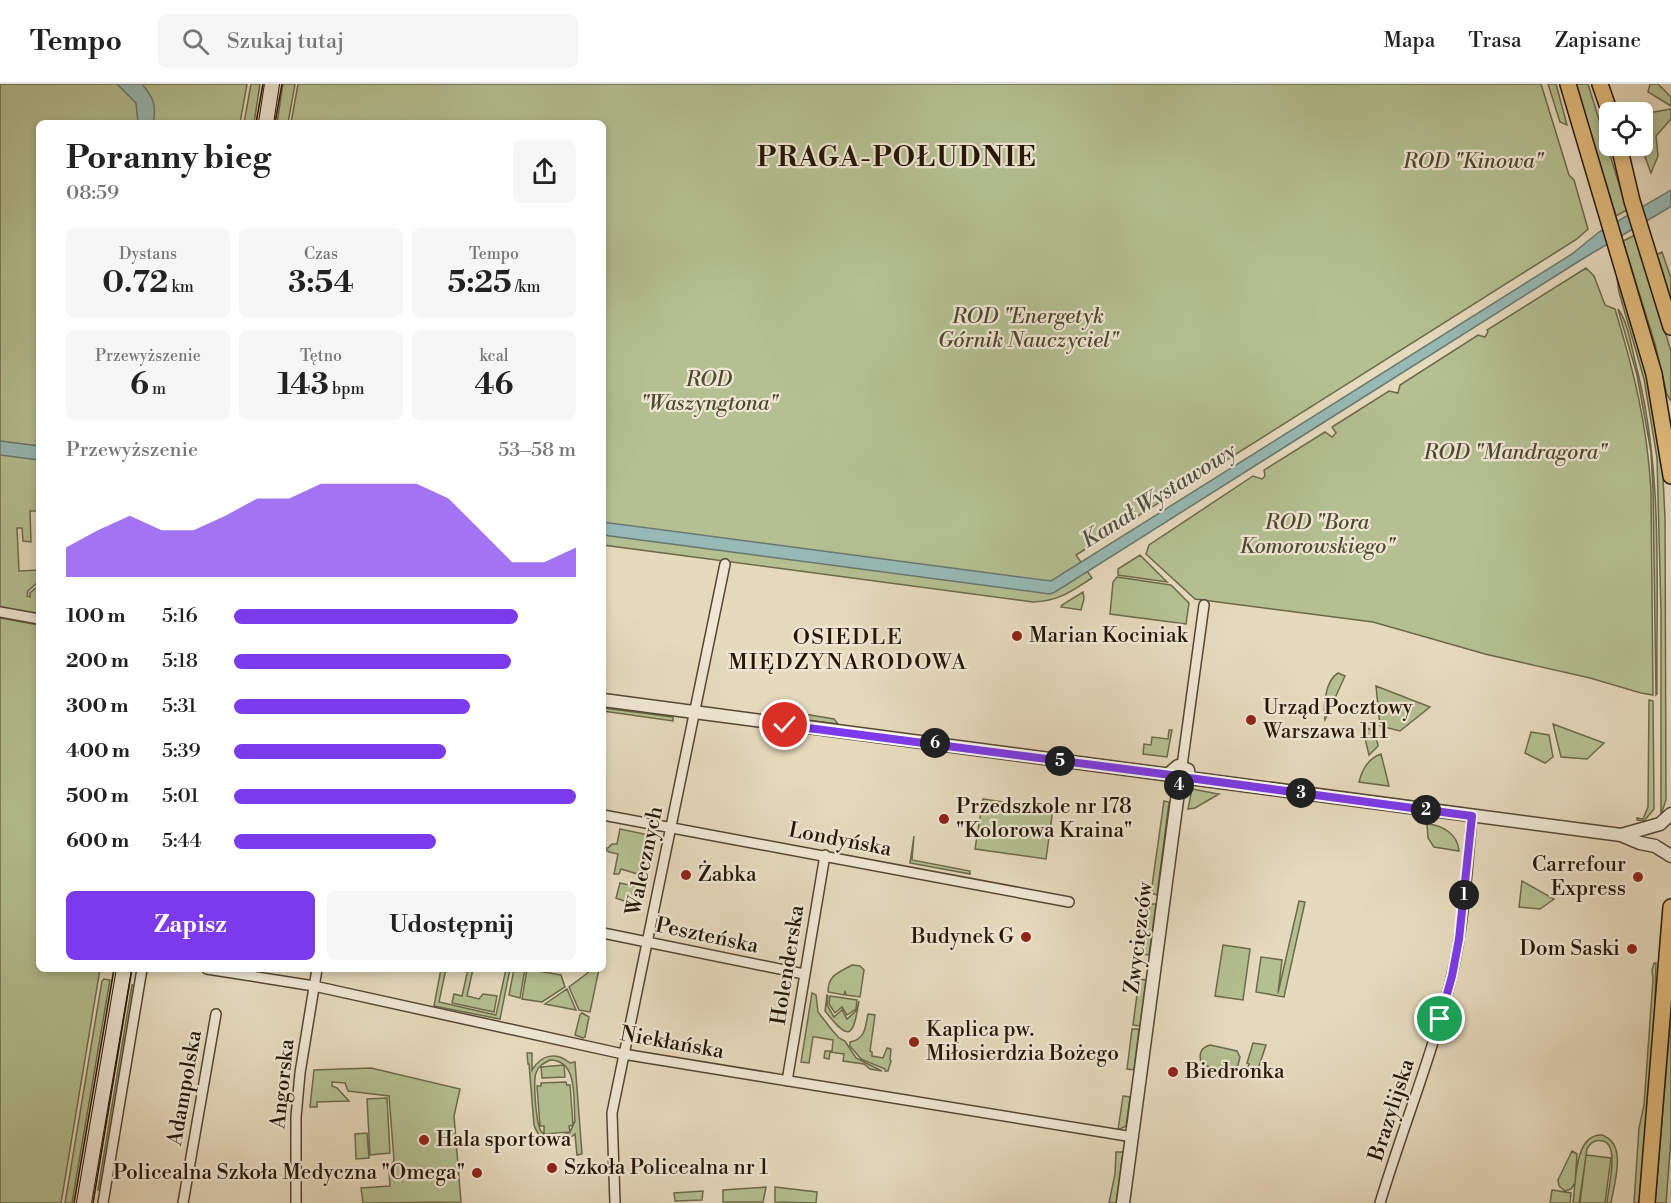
<!DOCTYPE html>
<html lang="pl">
<head>
<meta charset="utf-8">
<style>
  :root { --surface:#fff; --page:#f6f6f6; --text:#222; --muted:#767676; --line:#e0e0e0; --accent:#7c3aed }
  body { margin:0; font-family:"Libre Bodoni",serif; background:var(--page); color:var(--text); height:100vh; display:flex; flex-direction:column; font-size:22px; white-space:nowrap }
  * { box-sizing:border-box; margin:0 }
  p { font-size:20px; color:var(--muted) }
  .icon { flex:none; width:33px; height:33px; fill:none; stroke:currentColor; stroke-width:2; stroke-linecap:round; stroke-linejoin:round }
  .map { position:relative; flex:1; overflow:hidden }
  .panel { position:absolute; left:36px; top:36px; width:570px; height:852px; display:flex; flex-direction:column; background:var(--surface); border-radius:9px; box-shadow:0 3px 9px #0003 }
  .panel>* { flex:none }
  .controls { position:absolute; left:1599px; top:18px; display:grid; gap:12px }
  .controls a { display:grid; place-items:center; width:54px; height:54px; border-radius:9px; background:var(--surface); box-shadow:0 3px 9px #0003; font-size:30px }
  .pin { position:absolute; display:grid; place-items:center; width:51px; height:51px; color:#fff; margin:-26px; border:3px solid #fff; border-radius:50%; box-shadow:0 2px 6px #0007 }
  .km { position:absolute; width:30px; height:30px; margin:-15px; border-radius:50%; background:#222; color:#fff; font-size:16px; line-height:30px; text-align:center }
  .round { display:grid; place-items:center; flex:none; width:63px; height:63px; border-radius:9px; background:var(--page) }
  .headline { display:flex; align-items:center; justify-content:space-between; height:102px; padding:0 30px }
  h1 { font-size:33px; font-weight:700; line-height:45px }
  .stats { display:grid; grid-template-columns:repeat(3,1fr); gap:9px; height:102px; padding:6px 30px }
  .stats div { display:grid; align-content:center; border-radius:9px; background:var(--page); text-align:center }
  .stats b { font-size:30px; font-weight:700 }
  .stats small { font-size:16px; font-weight:400 }
  .stats p { font-size:16px }
  .chart { height:168px; padding:12px 30px }
  .chart p { display:flex; justify-content:space-between }
  .chart svg { width:100%; height:108px; margin-top:6px; fill:var(--accent); opacity:.7 }
  .button { display:flex; gap:12px; margin-top:auto; padding:12px 30px }
  .button a { flex:1; height:69px; border-radius:9px; background:var(--accent); color:#fff; font-size:24px; font-weight:700; line-height:69px; text-align:center }
  .button a+a { background:var(--page); color:var(--text) }
  ul { padding:0 30px; list-style:none; font-size:20px }
  li { display:grid; grid-template-columns:96px 72px 1fr; align-items:center; height:45px }
  li i { height:15px; border-radius:8px; background:var(--accent) }
  header { display:flex; align-items:center; gap:36px; box-sizing:border-box; height:84px; padding:0 30px; background:var(--surface); border-bottom:2px solid var(--line) }
  header strong { font-size:28px }
  nav { display:flex; gap:33px; margin-inline-start:auto; font-size:21px }
  .search { width:420px; height:54px; background:var(--page); display:flex; align-items:center; gap:15px; box-sizing:border-box; padding:0 21px; border-radius:9px; color:var(--muted); font-size:22px }
  .map>svg:first-child { display:block }
</style>
</head>
<body>
<header>
<strong>Tempo</strong>
<div class="search"><svg class="icon" aria-label="search" viewBox="0 0 24 24"><circle cx="10" cy="10" r="6"/><path d="M15 15l6 6"/></svg>Szukaj tutaj</div>
<nav><a>Mapa</a><a>Trasa</a><a>Zapisane</a></nav>
</header>
<div class="map">
<svg width="1671" height="1119" viewBox="0 0 1671 1119">
  <rect width="100%" height="100%" fill="#e6dabd"/>
  <filter id="stains"><feTurbulence type="fractalNoise" baseFrequency=".00333" numOctaves="4"/><feColorMatrix values="0 0 0 0 .2 0 0 0 0 .09 0 0 0 0 .02 0 0 0 .5 -.17"/></filter>
  <radialGradient id="worn" r=".72"><stop offset=".6" stop-color="#630" stop-opacity="0"/><stop offset="1" stop-color="#630" stop-opacity=".3"/></radialGradient>
  <!-- green -->
  <path fill="#b4c092" stroke="#6c6a4b" stroke-width="1.5" fill-rule="evenodd" d="M0,0h247l-7,39h-201v388h-9l1,31 -8,-1 -1,-13h-5l2,43 20,-1v11l-11,10 -1,5 3,1v-4l9,-8v30l-39,-8z
    M251,0h9l-6,39h-10z
    M283,0h12l-7,39h-11z
    M298,0h1243l28,91 5,5 14,49 -11,10 -501,316 16,23c-22,14 -33,23 -59,24l-430,-57v-422h-312z
    M1548,0h8l11,41 -7,-3z
    M1575,0h13l39,126 -11,6z
    M1650,0h8l13,13v9l-23,-14z
    M1671,25v10l-15,17 2,20 -7,17 -10,-27h1l1,-32z
    M1635,151l36,116v50l-4,-6 -12,-51 -32,-103z
    M1662,168l9,26v24l-15,-47z
    M1586,184l8,8 11,29 10,4c19,63 32,115 36,181l2,205 -12,-2 -51,-15 -105,-24 -112,-32 -178,-23 -49,-45 3,-9 104,-69 9,3 3,-3 -1,-6 61,-38 7,5 4,-4 -4,-6 57,-36 9,2 2,-8 78,-50 7,2 3,-5 -1,-2z
    M1616,187l31,100 15,86 3,61 1,282 -5,15v-204l-4,-153 -13,-79 -25,-87z
    M1618,225c10,13 13,36 17,52 29,109 21,222 22,333l-1,1 -3,-205 -2,-38 -14,-77z
    M1140,471l27,27 -49,-7v-6z
    M1117,493l54,8 18,18 -3,21 -76,-10 3,-32z
    M1083,508l1,7 -3,11 -20,-3 1,-2z
    M0,534l39,7v344h61l-39,234h-61z
    M1338,589l7,3 -20,44c-2,-13 0,-39 13,-47z
    M1376,602l54,21 -30,24 -20,-5z
    M1649,616l4,1 1,108 -10,12 -7,-1v-2l6,1 5,-12z
    M603,624l70,9v4l-70,-10z
    M792,628l42,7 4,5 -47,-6z
    M1553,640l51,19 -17,16 -26,-2z
    M1362,642l13,5 3,15 -9,9z
    M1169,646h3l-5,27 -24,-3 1,-10 7,1 1,-8 16,2z
    M1531,648l18,3 4,22 -8,6 -20,-10z
    M1381,670l8,32 -30,-4c3,-12 10,-24 22,-28z
    M1192,705l27,5 -24,14 -7,1z
    M983,715l70,10 -7,50 -71,-10z
    M1164,717l5,1 -12,93 -6,-2z
    M1427,740c15,1 31,10 32,27l-25,-4 -6,-9z
    M620,745l29,6 -8,40 -20,-6 -2,5h-5l4,-20 -9,-2 -5,-4h4l4,-4h5z
    M914,752l-2,24 58,11v3l-60,-11z
    M1522,797l32,18 -14,10 -21,-2z
    M620,799l18,4 -4,21 -8,-1 1,-5 -11,-4z
    M1299,817l6,1 -21,95 -28,-5 5,-35 21,3 -4,33z
    M1150,820h6l-7,51 -7,-1z
    M1223,861l27,4 -7,51 -28,-4z
    M1654,879h2l-2,77 -14,163h-6l5,-75 5,-23 9,-126 -1,-9z
    M852,881l8,1 4,4 -4,27 -14,-2 -1,-4 -1,4 -16,-3c0,-17 10,-19 24,-27z
    M441,885h5l-7,33 57,13 10,-46h4l-10,50 -66,-13z
    M468,885h5l-6,27 12,3 4,-5 14,2 -3,16 -42,-9 2,-9 8,2z
    M514,885h11l-5,29 -11,-3z
    M527,885l34,6 4,12 -23,15 -20,-3z
    M593,885h6l-9,43 -11,-2 -10,-23z
    M104,895l6,1 -38,223h-7l37,-222z
    M1139,895l7,1 -6,46 -7,-1z
    M132,901l4,1 -35,205 -3,-1z
    M567,905l9,21 -31,-6z
    M812,909l4,2 2,17 14,18 7,8 6,3 11,17 26,13 -12,-2 -6,-5 -21,-3 1,-7 -14,-2 -1,7 -5,-1 1,-7h7l1,-11 -18,-3h-2l-4,26 -8,-1z
    M827,911l1,1 -1,9 7,12 8,-7 5,9 10,-9 2,-9c-6,36 -9,42 -34,10z
    M830,912l27,4 -1,9 -9,6 -5,-8 -7,6 -6,-9z
    M582,929l7,4 -4,20 -2,1 -8,-3 5,-20z
    M868,930l7,1 -5,36 2,1v4l11,2 4,-10 4,1 -1,11 1,1 -3,10h-3v-2l-24,-10 -11,-13v-4c16,-3 15,-15 18,-28z
    M1671,930v123l-5,66h-11z
    M1132,945h7l-5,41 -7,-1z
    M1253,959l13,2 -11,33 -9,-3 3,-11 -2,-1z
    M1210,961l27,6 3,6 -2,8c-9,8 -27,4 -37,-2 -2,-9 -1,-15 9,-18z
    M527,969h5v17c9,-15 24,-19 38,-7l5,-1 7,92 -5,1 -2,-21c-14,13 -34,12 -41,-9l-5,-61h-1zM550,976c29,0 23,41 25,61l-5,11 -1,-6 4,-1 -3,-40h-3l-1,-3 -25,1v3h-4l3,40h4v8l26,-2 -12,6c-7,0 -13,-1 -17,-7 -5,-7 -8,-50 -5,-58 2,-7 8,-10 14,-13z
    M564,981l1,12 -23,1 -1,-11z
    M371,984l89,21 -6,27 7,86 -98,1 -2,-15 29,-2 -1,-15 5,-11 -5,-64 -41,-5 -3,-8 -13,-1v4l5,2 12,13 -32,1v5h-7l4,-37z
    M1123,1012l7,1 -4,29 -8,4z
    M387,1014l3,55 -20,2 -3,-56z
    M367,1049l2,25 -13,1 -1,-25z
    M1602,1051c26,9 12,48 9,68h-4c1,-14 13,-58 -4,-62 -8,-2 -13,2 -16,8l-8,54h-6c3,-21 1,-69 29,-68z
    M1572,1067l5,3 -2,29 -4,6 -6,2 -6,-5 -1,-6z
    M1116,1068h7l-7,51h-7l6,-29z
    M1586,1071l25,3 -6,45h-25z
    M766,1103l-3,15h-40v-12z
    M775,1103l42,5 -1,11 -41,-1z
    M1552,1106l19,3 -1,10h-20z
    M703,1107l-1,9 -27,1 -1,-8z"/>
  <!-- water -->
  <path fill="#97bab6" stroke="#69786f" stroke-width="1.5" d="M117,0h25c11,13 15,22 11,39h-15l-2,-20z
    M1671,106v16l-4,3 -83,49 -529,334 -5,2 -447,-59v-13l448,59 521,-327 27,-22z
    M0,357l39,5v14l-39,-5z"/>
  <g fill="none" stroke-linecap="round" stroke-linejoin="round">
    <!-- minor casing -->
    <g stroke="#544632" stroke-width="12">
      <path id="minor" d="M0,528l39,7
        M1182,682l22,-161
        M603,731l466,87
        M603,849l201,41
        M207,885l107,17 309,68 510,83
        M787,997l38,-226
        M103,1119l39,-234
        M183,1119l33,-189
        M296,1119v-86l4,-44 17,-104
        M615,1119l-3,-90 113,-549
        M1380,1119c23,-76 53,-150 72,-228 12,-51 15,-106 20,-159"/>
    </g>
    <!-- tertiary casing -->
    <g stroke="#544632" stroke-width="15">
      <path id="tertiary" d="M603,616l568,75
        M1189,694l432,57 19,8 15,3 16,10
        M1172,697l-1,-9 7,-6 10,4 1,8
        M1621,751l39,-11 11,-10
        M1123,1119l56,-418"/>
    </g>
    <!-- secondary casing -->
    <g stroke="#241504" stroke-width="16">
      <path id="secondary" d="M266,39l6,-39
        M84,1119l40,-234"/>
    </g>
    <!-- primary casing -->
    <g stroke="#241504" stroke-width="18">
      <path id="primary" d="M1568,0l86,290 17,102
        M1600,0l10,29
        M1619,62l13,55 39,126
        M1647,1119l24,-296"/>
    </g>
    <!-- minor -->
    <use href="#minor" stroke="#efe7d4" stroke-width="9"/>
    <!-- tertiary -->
    <use href="#tertiary" stroke="#efe7d4" stroke-width="12"/>
    <!-- secondary -->
    <use href="#secondary" stroke="#efe7d4" stroke-width="14"/>
    <!-- primary -->
    <use href="#primary" stroke="#e3bd7e" stroke-width="15"/>
    <!-- tram -->
    <path stroke="#241504" stroke-width="1.5" d="M256,39l7,-39
      M275,39l7,-39
      M74,1119l40,-234
      M93,1119l39,-234"/>
  </g>
  <g fill="none" stroke-linecap="round" stroke-linejoin="round">
    <!-- route casing -->
    <g stroke="#fff" stroke-width="12">
      <path id="route" d="M785,641l386,50 1,6 7,4 7,-2 3,-5 283,38 -13,123 -7,37 -12,43"/>
    </g>
    <!-- route -->
    <use href="#route" stroke="#7c3aed" stroke-width="8"/>
  </g>
  <!-- markers -->
  <g fill="#8f2418" stroke="#efe7d4" stroke-width="2">
    <circle cx="1017" cy="552" r="6"/>
    <circle cx="1251" cy="636" r="6"/>
    <circle cx="944" cy="735" r="6"/>
    <circle cx="686" cy="791" r="6"/>
    <circle cx="1638" cy="793" r="6"/>
    <circle cx="1026" cy="853" r="6"/>
    <circle cx="1632" cy="865" r="6"/>
    <circle cx="914" cy="958" r="6"/>
    <circle cx="1173" cy="988" r="6"/>
    <circle cx="424" cy="1056" r="6"/>
    <circle cx="552" cy="1084" r="6"/>
    <circle cx="477" cy="1089" r="6"/>
  </g>
  <g text-anchor="middle" dominant-baseline="central" stroke-width="4.5" stroke-linejoin="round" paint-order="stroke">
    <!-- park labels -->
    <g font-size="21" font-style="italic" fill="#4f482f" stroke="#efe7d4">
      <text x="1473" y="78">ROD "Kinowa"</text>
      <text x="1028" y="233">ROD "Energetyk<tspan x="1028" dy="24">Górnik Nauczyciel"</tspan></text>
      <text x="709" y="296">ROD<tspan x="709" dy="24">"Waszyngtona"</tspan></text>
      <text x="1515" y="369">ROD "Mandragora"</text>
      <text x="1317" y="439">ROD "Bora<tspan x="1317" dy="24">Komorowskiego"</tspan></text>
    </g>
    <!-- poi labels -->
    <g font-size="21" fill="#241504" stroke="#efe7d4" text-anchor="start">
      <text x="1029" y="552">Marian Kociniak</text>
      <text x="1263" y="624">Urząd Pocztowy<tspan x="1263" dy="24">Warszawa 111</tspan></text>
      <text x="956" y="723">Przedszkole nr 178<tspan x="956" dy="24">"Kolorowa Kraina"</tspan></text>
      <text x="1626" y="781" text-anchor="end">Carrefour<tspan x="1626" dy="24">Express</tspan></text>
      <text x="698" y="791">Żabka</text>
      <text x="1014" y="853" text-anchor="end">Budynek G</text>
      <text x="1620" y="865" text-anchor="end">Dom Saski</text>
      <text x="926" y="946">Kaplica pw.<tspan x="926" dy="24">Miłosierdzia Bożego</tspan></text>
      <text x="1185" y="988">Biedronka</text>
      <text x="436" y="1056">Hala sportowa</text>
      <text x="564" y="1084">Szkoła Policealna nr 1</text>
      <text x="465" y="1089" text-anchor="end">Policealna Szkoła Medyczna "Omega"</text>
    </g>
    <!-- street labels -->
    <g font-size="21" fill="#241504" stroke="#efe7d4">
      <text transform="translate(840 756) rotate(11)">Londyńska</text>
      <text transform="translate(645 777) rotate(-78)">Walecznych</text>
      <text transform="translate(707 852) rotate(12)">Peszteńska</text>
      <text transform="translate(1139 854) rotate(-83)">Zwycięzców</text>
      <text transform="translate(788 881) rotate(-81)">Holenderska</text>
      <text transform="translate(672 959) rotate(10)">Niekłańska</text>
      <text transform="translate(283 1000) rotate(-84)">Angorska</text>
      <text transform="translate(185 1004) rotate(-80)">Adampolska</text>
      <text transform="translate(1392 1026) rotate(-72)">Brazylijska</text>
    </g>
    <!-- water labels -->
    <g font-size="22" font-style="italic" fill="#4c4f42" stroke="#efe7d4">
      <text transform="translate(1159 412) rotate(-32)">Kanał Wystawowy</text>
    </g>
    <!-- neighbourhood labels -->
    <g font-size="22" letter-spacing="1.5" fill="#241504" stroke="#efe7d4">
      <text x="848" y="553">OSIEDLE<tspan x="848" dy="25">MIĘDZYNARODOWA</tspan></text>
    </g>
    <!-- district labels -->
    <g font-size="27" font-weight="bold" letter-spacing="1.5" fill="#241504" stroke="#efe7d4">
      <text x="897" y="74">PRAGA-POŁUDNIE</text>
    </g>
  </g>
  <rect width="100%" height="100%" filter="url(#stains)"/>
  <rect width="100%" height="100%" fill="url(#worn)"/>
</svg>
<div class="controls">
<a><svg class="icon" aria-label="locate" viewBox="0 0 24 24"><circle cx="12" cy="12" r="6"/><path d="M12 2v4M12 18v4M2 12h4M18 12h4"/></svg></a>
</div>
<div class="pin" style="left:1440px;top:935px;background:#1e9e55"><svg class="icon" aria-label="arrive" viewBox="0 0 24 24"><path d="M6 21V4h12l-3 4 3 4H6"/></svg></div>
<div class="pin" style="left:785px;top:641px;background:#d93025"><svg class="icon" aria-label="check" viewBox="0 0 24 24"><path d="M5 12l5 5 9-10"/></svg></div>
<b class="km" style="left:1464px;top:811px">1</b>
<b class="km" style="left:1426px;top:726px">2</b>
<b class="km" style="left:1301px;top:709px">3</b>
<b class="km" style="left:1179px;top:701px">4</b>
<b class="km" style="left:1060px;top:677px">5</b>
<b class="km" style="left:935px;top:659px">6</b>
<section class="panel">
<div class="headline"><div><h1>Poranny bieg</h1><p>08:59</p></div><a class="round"><svg class="icon" aria-label="share" viewBox="0 0 24 24"><path d="M12 15V3M7 8l5-5 5 5M5 13v7h14v-7"/></svg></a></div>
<div class="stats">
<div><p>Dystans</p><b>0.72<small> km</small></b></div>
<div><p>Czas</p><b>3:54</b></div>
<div><p>Tempo</p><b>5:25<small> /km</small></b></div>
</div>
<div class="stats">
<div><p>Przewyższenie</p><b>6<small> m</small></b></div>
<div><p>Tętno</p><b>143<small> bpm</small></b></div>
<div><p>kcal</p><b>46</b></div>
</div>
<div class="chart"><p><span>Przewyższenie</span>53–58 m</p>
<svg viewBox="0 0 160 44" preserveAspectRatio="none"><path d="M0 44V32L10 25L20 19L30 25L40 25L50 19L60 12L70 12L80 6L90 6L100 6L110 6L120 12L130 25L140 38L150 38L160 32V44z"/></svg>
</div>
<ul>
<li><b>100 m</b>5:16<i style="width:83%"></i></li>
<li><b>200 m</b>5:18<i style="width:81%"></i></li>
<li><b>300 m</b>5:31<i style="width:69%"></i></li>
<li><b>400 m</b>5:39<i style="width:62%"></i></li>
<li><b>500 m</b>5:01<i style="width:100%"></i></li>
<li><b>600 m</b>5:44<i style="width:59%"></i></li>
</ul>
<div class="button"><a>Zapisz</a><a>Udostępnij</a></div>
</section>
</div>
</body>
</html>
